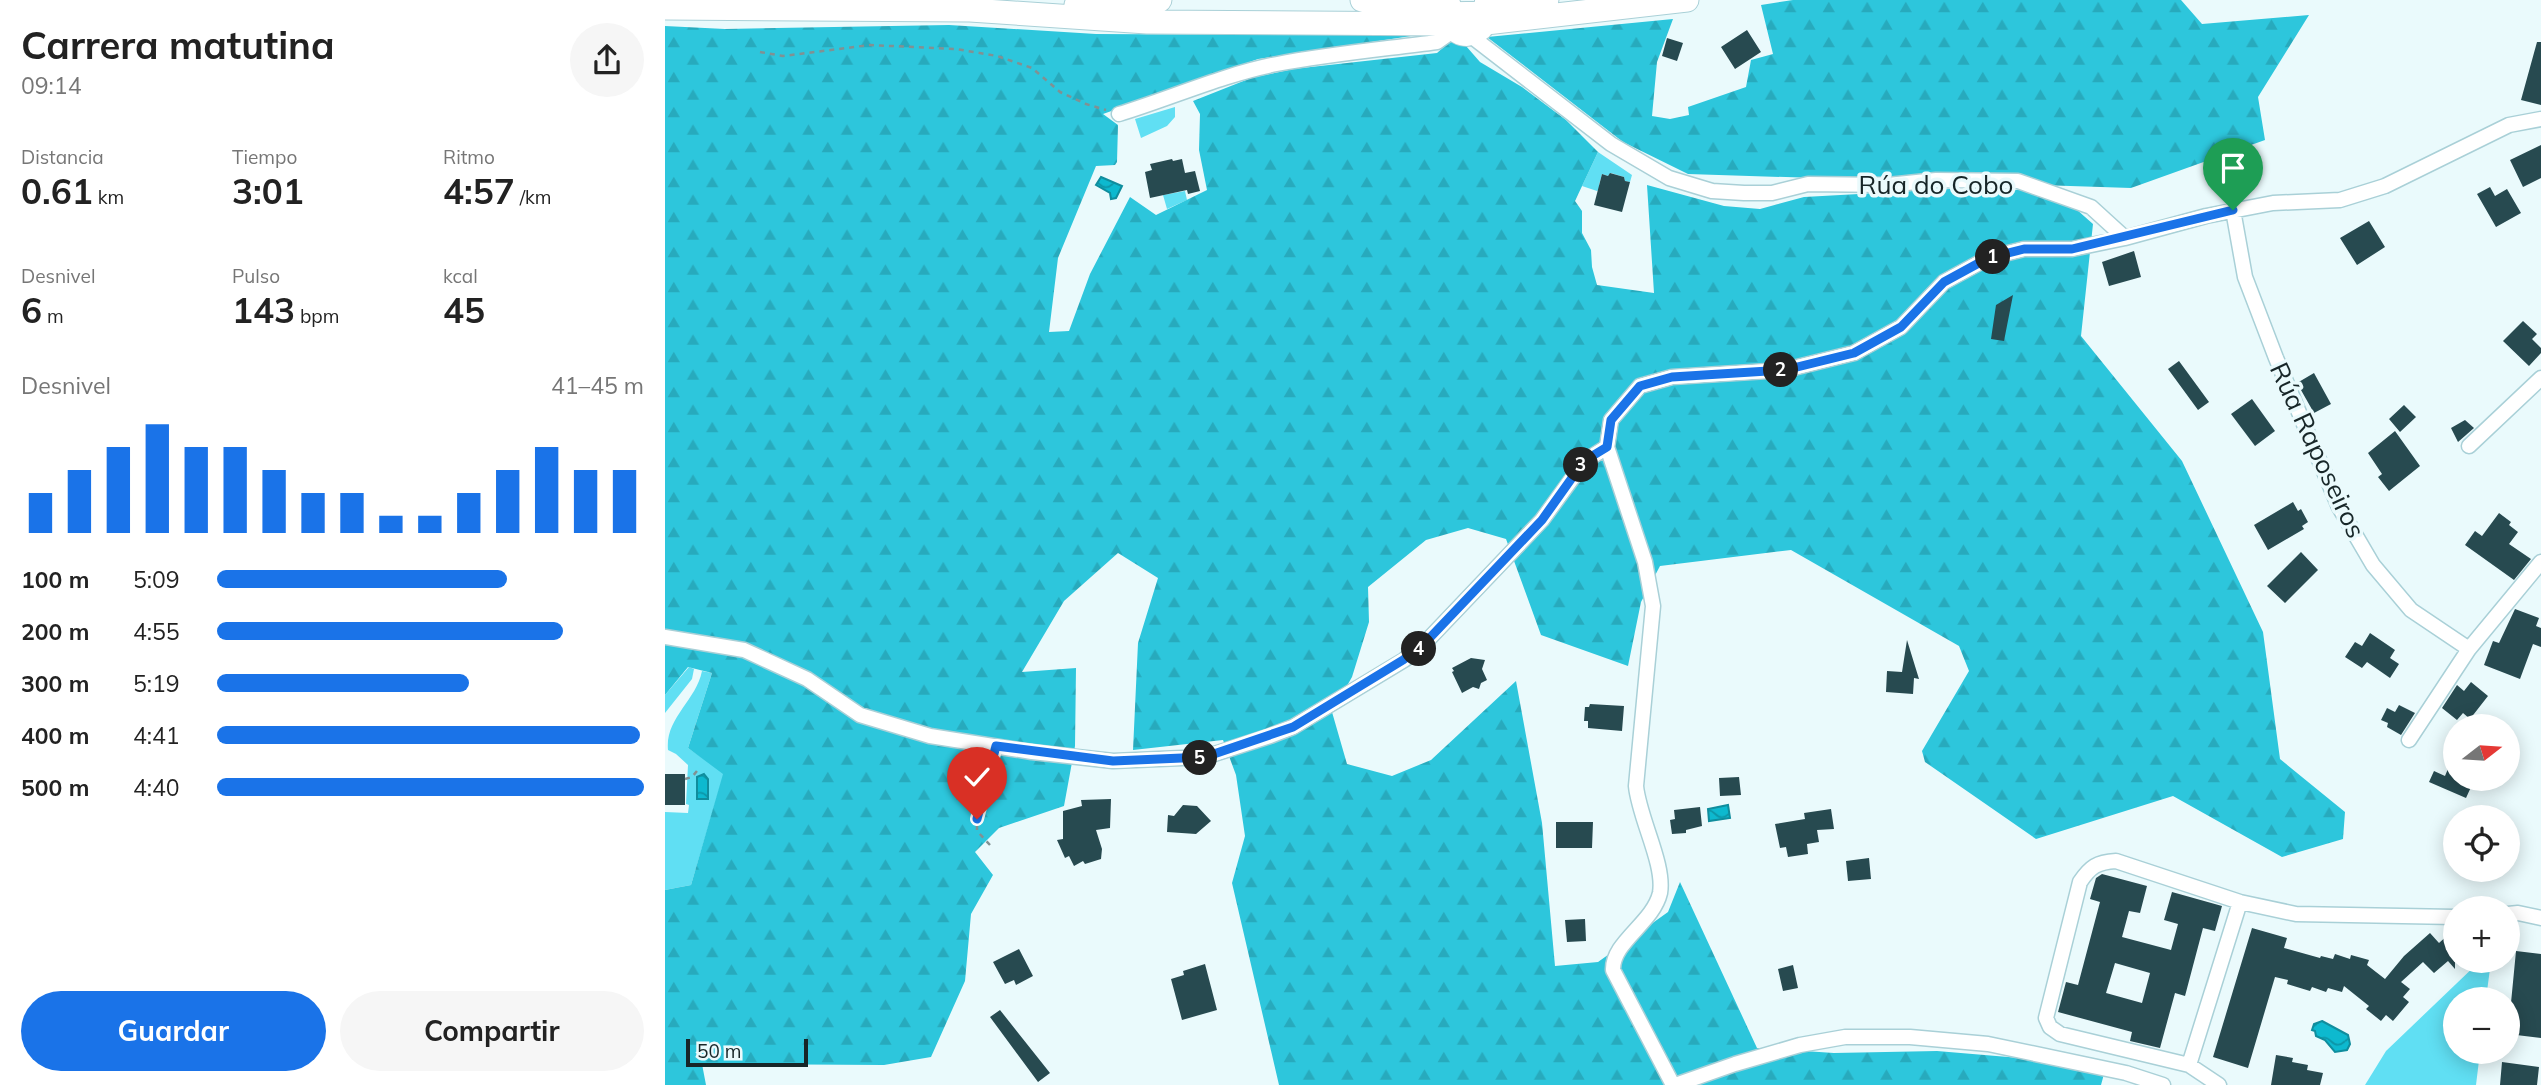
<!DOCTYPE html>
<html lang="es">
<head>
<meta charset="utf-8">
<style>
  :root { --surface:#fff; --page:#f6f6f6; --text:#222; --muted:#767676; --accent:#1a73e8 }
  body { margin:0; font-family:Mulish,sans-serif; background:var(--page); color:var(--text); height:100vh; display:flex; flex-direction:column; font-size:26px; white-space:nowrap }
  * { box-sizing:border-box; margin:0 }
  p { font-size:23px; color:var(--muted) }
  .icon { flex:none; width:38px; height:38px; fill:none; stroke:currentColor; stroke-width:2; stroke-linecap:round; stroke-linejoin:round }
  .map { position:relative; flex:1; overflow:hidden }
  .drawer { display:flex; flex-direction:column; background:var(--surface); width:665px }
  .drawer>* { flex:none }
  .needle { width:46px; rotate:73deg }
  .tools { position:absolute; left:1778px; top:714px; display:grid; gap:14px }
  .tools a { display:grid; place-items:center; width:77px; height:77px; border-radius:50%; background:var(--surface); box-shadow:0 4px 18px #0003; font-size:35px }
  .scale { position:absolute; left:21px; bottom:18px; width:122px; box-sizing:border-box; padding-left:7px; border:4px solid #172628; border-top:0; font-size:19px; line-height:24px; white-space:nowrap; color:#172628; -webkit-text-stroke:5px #eafafc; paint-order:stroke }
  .pin { position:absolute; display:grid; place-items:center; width:60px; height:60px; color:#fff; margin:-72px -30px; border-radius:50% 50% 50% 0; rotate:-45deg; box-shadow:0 0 7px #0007 }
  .pin .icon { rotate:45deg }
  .km { position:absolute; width:35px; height:35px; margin:-18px; border-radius:50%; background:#222; color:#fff; font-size:19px; line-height:35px; text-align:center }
  .round { display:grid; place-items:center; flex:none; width:74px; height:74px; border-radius:37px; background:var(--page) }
  .summary { display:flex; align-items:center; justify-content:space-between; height:119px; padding:0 21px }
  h1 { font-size:38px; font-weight:700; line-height:52px }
  .stats { display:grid; grid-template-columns:repeat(3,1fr); gap:10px; height:119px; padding:7px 21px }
  .stats div { display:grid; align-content:center }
  .stats b { font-size:35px; font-weight:700 }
  .stats small { font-size:19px; font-weight:400 }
  .stats p { font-size:19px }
  .chart { height:196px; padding:14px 21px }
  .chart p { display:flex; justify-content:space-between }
  .chart svg { width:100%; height:126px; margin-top:7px; stroke:var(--accent); stroke-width:6 }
  .cta { display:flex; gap:14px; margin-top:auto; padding:14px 21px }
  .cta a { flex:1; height:80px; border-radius:42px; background:var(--accent); color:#fff; font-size:28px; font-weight:700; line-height:80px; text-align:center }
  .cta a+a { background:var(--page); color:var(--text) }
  ul { padding:0 21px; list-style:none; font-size:23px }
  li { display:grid; grid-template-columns:112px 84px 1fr; align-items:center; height:52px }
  li i { height:18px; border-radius:9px; background:var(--accent) }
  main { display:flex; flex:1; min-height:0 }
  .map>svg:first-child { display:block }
</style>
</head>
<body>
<main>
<section class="drawer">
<div class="summary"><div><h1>Carrera matutina</h1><p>09:14</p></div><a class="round"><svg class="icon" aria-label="share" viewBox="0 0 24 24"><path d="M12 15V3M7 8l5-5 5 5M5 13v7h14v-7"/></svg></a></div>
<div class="stats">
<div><p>Distancia</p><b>0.61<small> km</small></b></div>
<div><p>Tiempo</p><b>3:01</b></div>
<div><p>Ritmo</p><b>4:57<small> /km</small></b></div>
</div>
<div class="stats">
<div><p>Desnivel</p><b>6<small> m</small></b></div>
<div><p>Pulso</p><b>143<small> bpm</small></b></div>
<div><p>kcal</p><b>45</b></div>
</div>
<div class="chart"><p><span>Desnivel</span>41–45 m</p>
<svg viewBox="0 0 160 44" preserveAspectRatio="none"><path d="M5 44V30M15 44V22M25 44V14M35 44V6M45 44V14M55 44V14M65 44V22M75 44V30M85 44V30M95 44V38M105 44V38M115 44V30M125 44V22M135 44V14M145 44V22M155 44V22"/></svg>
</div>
<ul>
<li><b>100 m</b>5:09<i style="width:68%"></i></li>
<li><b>200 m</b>4:55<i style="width:81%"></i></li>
<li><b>300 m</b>5:19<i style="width:59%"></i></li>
<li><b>400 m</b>4:41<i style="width:99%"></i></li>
<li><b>500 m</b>4:40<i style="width:100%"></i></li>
</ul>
<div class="cta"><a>Guardar</a><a>Compartir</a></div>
</section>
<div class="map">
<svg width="1876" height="1085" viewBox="0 0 1876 1085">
  <defs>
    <pattern id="forest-firs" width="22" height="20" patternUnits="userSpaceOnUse" patternTransform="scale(1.75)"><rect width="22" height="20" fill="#2dc6dc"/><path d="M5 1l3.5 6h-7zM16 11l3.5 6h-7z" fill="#27aabd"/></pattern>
    <pattern id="water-waves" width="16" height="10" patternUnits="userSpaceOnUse" patternTransform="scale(1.75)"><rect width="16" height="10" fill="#0db9cf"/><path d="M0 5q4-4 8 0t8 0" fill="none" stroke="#0c96a8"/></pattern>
  </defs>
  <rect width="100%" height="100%" fill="#eafafc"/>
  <!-- green -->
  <path fill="#60dff3" d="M510,107v10l-8,9 -26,12 -6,-19z
    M933,152l34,23 -2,7 -5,-1 -1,-4 -13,-4 -3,3 -6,-2 -3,11 4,1 -6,5 -15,-5z
    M520,191l2,9 -20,9 -4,-14z
    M24,667l5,2 -2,10 -27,34v-18z
    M37,671l10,2 -24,75 36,25 -33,112 -26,5v-78l23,1 1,-8 -3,-1 2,-39 -12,-11 -8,-4c-3,-32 28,-49 34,-79z
    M1815,961h11l-5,38h-31v53h25l-4,33h-111l21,-34z"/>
  <!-- forest -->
  <path fill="url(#forest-firs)" d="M1128,0h388l21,24 107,-9 -51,82 7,43 -134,48 -443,-14 -65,-32 -136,-105 186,-18 -16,43 -5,54 18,3 19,-4 -1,-8 58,-20 5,-27 22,-6 -12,-49z
    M284,25l147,9 171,1 171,-3 -180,27 -155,55 15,11 -1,37 -2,3 -19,1 -38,92 -9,74 20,-1 21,-57 40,-77 26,18 51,-25 -8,-40 1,-36 -7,-13 58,-23 42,-9 144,-16 17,-15 12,8 14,16 42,25 44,33 32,32 -23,49 7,10v22l9,17 1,17 5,18 57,8 -7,-108 77,21 36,3 44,-12 146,-8 75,1 51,19 17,15 -12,112 101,125 81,171 17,127 65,53 -2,27 -61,18 -109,-61 -137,43 -111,-77 -3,-11 47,-80 -10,-25 -168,-96 -131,16 -19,36 -13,64 -87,-31 -35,-96 -38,-11 -42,12 -58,47 1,35 -17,55 -20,35 15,52 45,12 39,-16 85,-79 26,142 13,143 43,-4 70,-50 12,-30 77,166 77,5 103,-2 83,7 84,16 -3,11h-822l-47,-202 13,-47 -9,-61 -13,-35 -90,10 5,-107 20,-65 -40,-25 -54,48 -42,71 54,-4 -1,78 -11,60 -65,22 -24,24 18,23 -22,39 -6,67 -34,76 -47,8 -182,-1 4,21h-41v-195l26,-5 32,-111 -35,-26 24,-75 -24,-6 -23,28v-669l60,3z"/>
  <!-- water -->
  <path fill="url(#water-waves)" stroke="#108d9d" stroke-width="2" d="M436,177l21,9 -6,12 -5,1 -1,-6 -14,-8z
    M39,774l4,5v20h-11v-22z
    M1063,805l2,13 -21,3 -1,-12z
    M1657,1021l26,14 2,9 -3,6 -12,2 -10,-12 -9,-4 -1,-5 -3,-1 2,-6z"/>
  <!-- building -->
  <path fill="#274a50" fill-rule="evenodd" d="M1082,30l14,22 -26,17 -14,-22z
    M1002,38l16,5 -6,18 -15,-5z
    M1872,42h4v63l-20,-5z
    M1876,145v33l-18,9 -13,-27z
    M507,159l1,2 9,-2 3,14 10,-2 5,20 -12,3 -1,-4 -37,8 -5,-26 7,-2 -2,-6z
    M945,173l14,4 1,4 5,1 -8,30 -28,-7 8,-31 6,2z
    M1825,187l5,9 12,-7 14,24 -25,14 -19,-33z
    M1704,221l16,26 -28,18 -17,-27z
    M1469,251l7,26 -32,9 -7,-24z
    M1348,295l-9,46 -13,-2 5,-34z
    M1858,321l14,13 -5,5 9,9v5l-12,13 -26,-25z
    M1514,361l30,41 -11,8 -30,-41z
    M1649,373l17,31 -17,9 -17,-30z
    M1587,399l23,32 -20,15 -24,-32z
    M1739,405l12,12 -16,15 -11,-13z
    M1800,420l9,8 -16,14 -7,-14z
    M1730,431l25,35 -31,25 -11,-14 4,-3 -14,-21z
    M1628,502l5,9 3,-2 7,13 -6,4 2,3 -36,21 -14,-25z
    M1834,513l12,9 -2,3 9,7 -9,12 22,15 -17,21 -49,-35 10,-14 7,5z
    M1636,552l17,18 -33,33 -18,-17z
    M1850,609l24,9 -3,8 5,2v19l-8,-3 -13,35 -36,-14 9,-24 6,2z
    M1705,633l25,17 -5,8 9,6 -9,14 -23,-16 -5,6 -17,-11 10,-15 7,4z
    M1242,640l12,39 -5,-1 -1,16 -27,-2 1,-21 15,1z
    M806,658l14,2 -3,9 5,11 -6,3 -2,6 -6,-2 -11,6 -10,-21 2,-1 -2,-3z
    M1806,682l17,14 -18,23 -7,-6 -6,7 -15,-12 15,-23 7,6z
    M925,704l34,2 -2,25 -34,-3v-7h-4l1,-14h4z
    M1734,705l16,8 -14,22 -14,-8 1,-4 -7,-3 6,-12 8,4z
    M1790,752v28l16,7 -5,11 -37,-16 5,-11 11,5z
    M0,774h20v31h-20z
    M1074,777l2,18 -21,1 -1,-18z
    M446,799l-1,29 -14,2 6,19 -1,10 -16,5 -2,-3 -9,5 -5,-10 -4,2 -8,-18 6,-1v-28l19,-5 -1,-6z
    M518,805l14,1 14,15 -15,13 -29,-2 1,-17 6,1z
    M1035,807l2,19 -16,4v3l-14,1 -2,-14 5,-1 -1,-9z
    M1166,809l3,20 -17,1 2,12 -12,2 1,10 -20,3 -2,-10 -6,1 -5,-24 30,-5 -1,-6z
    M891,822h37l-1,26h-36z
    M1204,858l2,21 -23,2 -2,-20z
    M1437,874l45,12 -7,27 -11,-2 -7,26 49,13 7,-26 -14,-4 8,-28 50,14 -7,25 -12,-3 -18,68 -10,-3 -15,55 -30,-7 2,-9 -74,-20 8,-30 12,3 22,-83 -10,-3 6,-21zM1450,963l35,10 -8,30 -36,-10z
    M920,919l1,22 -19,1 -2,-22z
    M1587,928l35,10 -3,10 36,10 1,-2 12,3 2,-5 15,5 1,-4 18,5 -2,5 18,14 19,-23 26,-23 9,10 9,-8 7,8v26l-7,-8 -14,12 -11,-11 -22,20 9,7 -7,8 6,5 -16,19 -7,-6 -5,6 -15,-12 3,-3 -25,-20 -2,6 -14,-4 -2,4 -14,-5 -2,4 -23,-7 1,-4 -13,-3 -27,91 -35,-11z
    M354,949l14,27 -17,9 -2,-5 -9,4 -12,-22z
    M1851,951l25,3v84l-33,-4z
    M540,964l12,46 -35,10 -11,-41 13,-4 -1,-4z
    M1128,965l5,23 -15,3 -5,-22z
    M335,1010l50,63 -12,9 -48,-65z
    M1611,1055l17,3 -1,4 16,3 -1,5 16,3 -3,12h-49z
    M1837,1062l37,5 -2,18h-37z"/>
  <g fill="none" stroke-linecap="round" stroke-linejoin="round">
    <!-- street casing -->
    <g stroke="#a9d0d7" stroke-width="17">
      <path id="street" d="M806,36l140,108 58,34 43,13 32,2h28l36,-9 80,1 48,-5 82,1 73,26 34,31 81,-22 67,-13 67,-3 45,-14 124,-61 32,-6
        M454,114c52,-16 106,-40 158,-50 53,-10 107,-15 160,-22l17,-12
        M1568,210l12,67 31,81 63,149 34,58 38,45 58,39
        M1804,446l72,-68
        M0,637l79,13 63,29 53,36 70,21 102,16 81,9 92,-4 65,-21 23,-9 111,-67 19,-15 119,-125 43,-59 22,-14
        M1744,740l60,-91 72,-87
        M1843,914l10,-1 23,5
        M1524,1065l51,-163
        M1008,1085l-60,-115c-1,-28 40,-47 47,-77 5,-29 -21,-75 -24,-107l17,-180 -8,-44 -38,-115 4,-27 29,-34 32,-9 113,-7 69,-17 47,-26 43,-45 44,-24 36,-9h48l53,-11
        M1010,1085l60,-21 65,-19 45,-8h65l78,7 138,29 37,12
        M1554,1085l-30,-20 -129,-31 -10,-7 -4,-9 34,-136c10,-15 17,-20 36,-21l124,41 56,12 159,3"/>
    </g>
    <!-- primary casing -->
    <g stroke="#a9d0d7" stroke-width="25">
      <path id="primary" d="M697,0l25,7 62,-2
        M821,4l61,-4
        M411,5l84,-5
        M0,8l305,2 177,12 302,2c12,15 26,13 37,-1l201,-23
        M767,14l71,-1"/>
    </g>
    <!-- path -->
    <path stroke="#819193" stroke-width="2.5" stroke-dasharray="5 5" stroke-linecap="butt" d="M95,52l23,4 87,-11 86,4 41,7 35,12 28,24 26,12 20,6
      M20,779l7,-2 5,-6
      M325,845l-13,-14v-12l16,-59"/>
    <!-- street -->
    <use href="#street" stroke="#fff" stroke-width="14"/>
    <!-- primary -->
    <use href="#primary" stroke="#fff" stroke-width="23"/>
  </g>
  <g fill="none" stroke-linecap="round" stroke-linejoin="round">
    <!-- route casing -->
    <g stroke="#fff" stroke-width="14">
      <path id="route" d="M312,819l19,-73 117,15 92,-4 88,-30 110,-67 20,-15 119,-125 42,-59 23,-14 4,-27 29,-34 32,-9 113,-7 69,-17 47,-26 43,-45 44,-24 36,-9h48l161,-39"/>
    </g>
    <!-- route -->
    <use href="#route" stroke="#1a73e8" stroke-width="9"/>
  </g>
  <g text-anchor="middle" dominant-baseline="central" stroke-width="7" stroke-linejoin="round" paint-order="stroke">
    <!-- street labels -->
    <g font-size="26" fill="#172628" stroke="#eafafc">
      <text x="1271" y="184">Rúa do Cobo</text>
      <text transform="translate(1653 450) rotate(65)">Rúa Raposeiros</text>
    </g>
  </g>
</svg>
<div class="tools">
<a><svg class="needle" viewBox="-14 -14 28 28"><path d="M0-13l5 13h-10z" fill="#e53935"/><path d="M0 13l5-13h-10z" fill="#767676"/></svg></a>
<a><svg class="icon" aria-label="locate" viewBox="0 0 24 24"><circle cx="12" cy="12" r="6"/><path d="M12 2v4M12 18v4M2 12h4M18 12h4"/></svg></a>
<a>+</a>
<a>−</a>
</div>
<div class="scale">50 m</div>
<div class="pin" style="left:1568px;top:210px;background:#1e9e55"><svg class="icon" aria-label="arrive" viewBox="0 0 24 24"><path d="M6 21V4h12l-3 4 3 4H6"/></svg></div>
<div class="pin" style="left:312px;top:819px;background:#d93025"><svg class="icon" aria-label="check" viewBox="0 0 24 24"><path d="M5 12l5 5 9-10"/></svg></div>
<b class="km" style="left:1328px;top:257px">1</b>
<b class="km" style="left:1116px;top:370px">2</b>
<b class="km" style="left:916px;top:465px">3</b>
<b class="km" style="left:754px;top:649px">4</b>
<b class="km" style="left:535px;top:758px">5</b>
</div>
</main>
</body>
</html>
